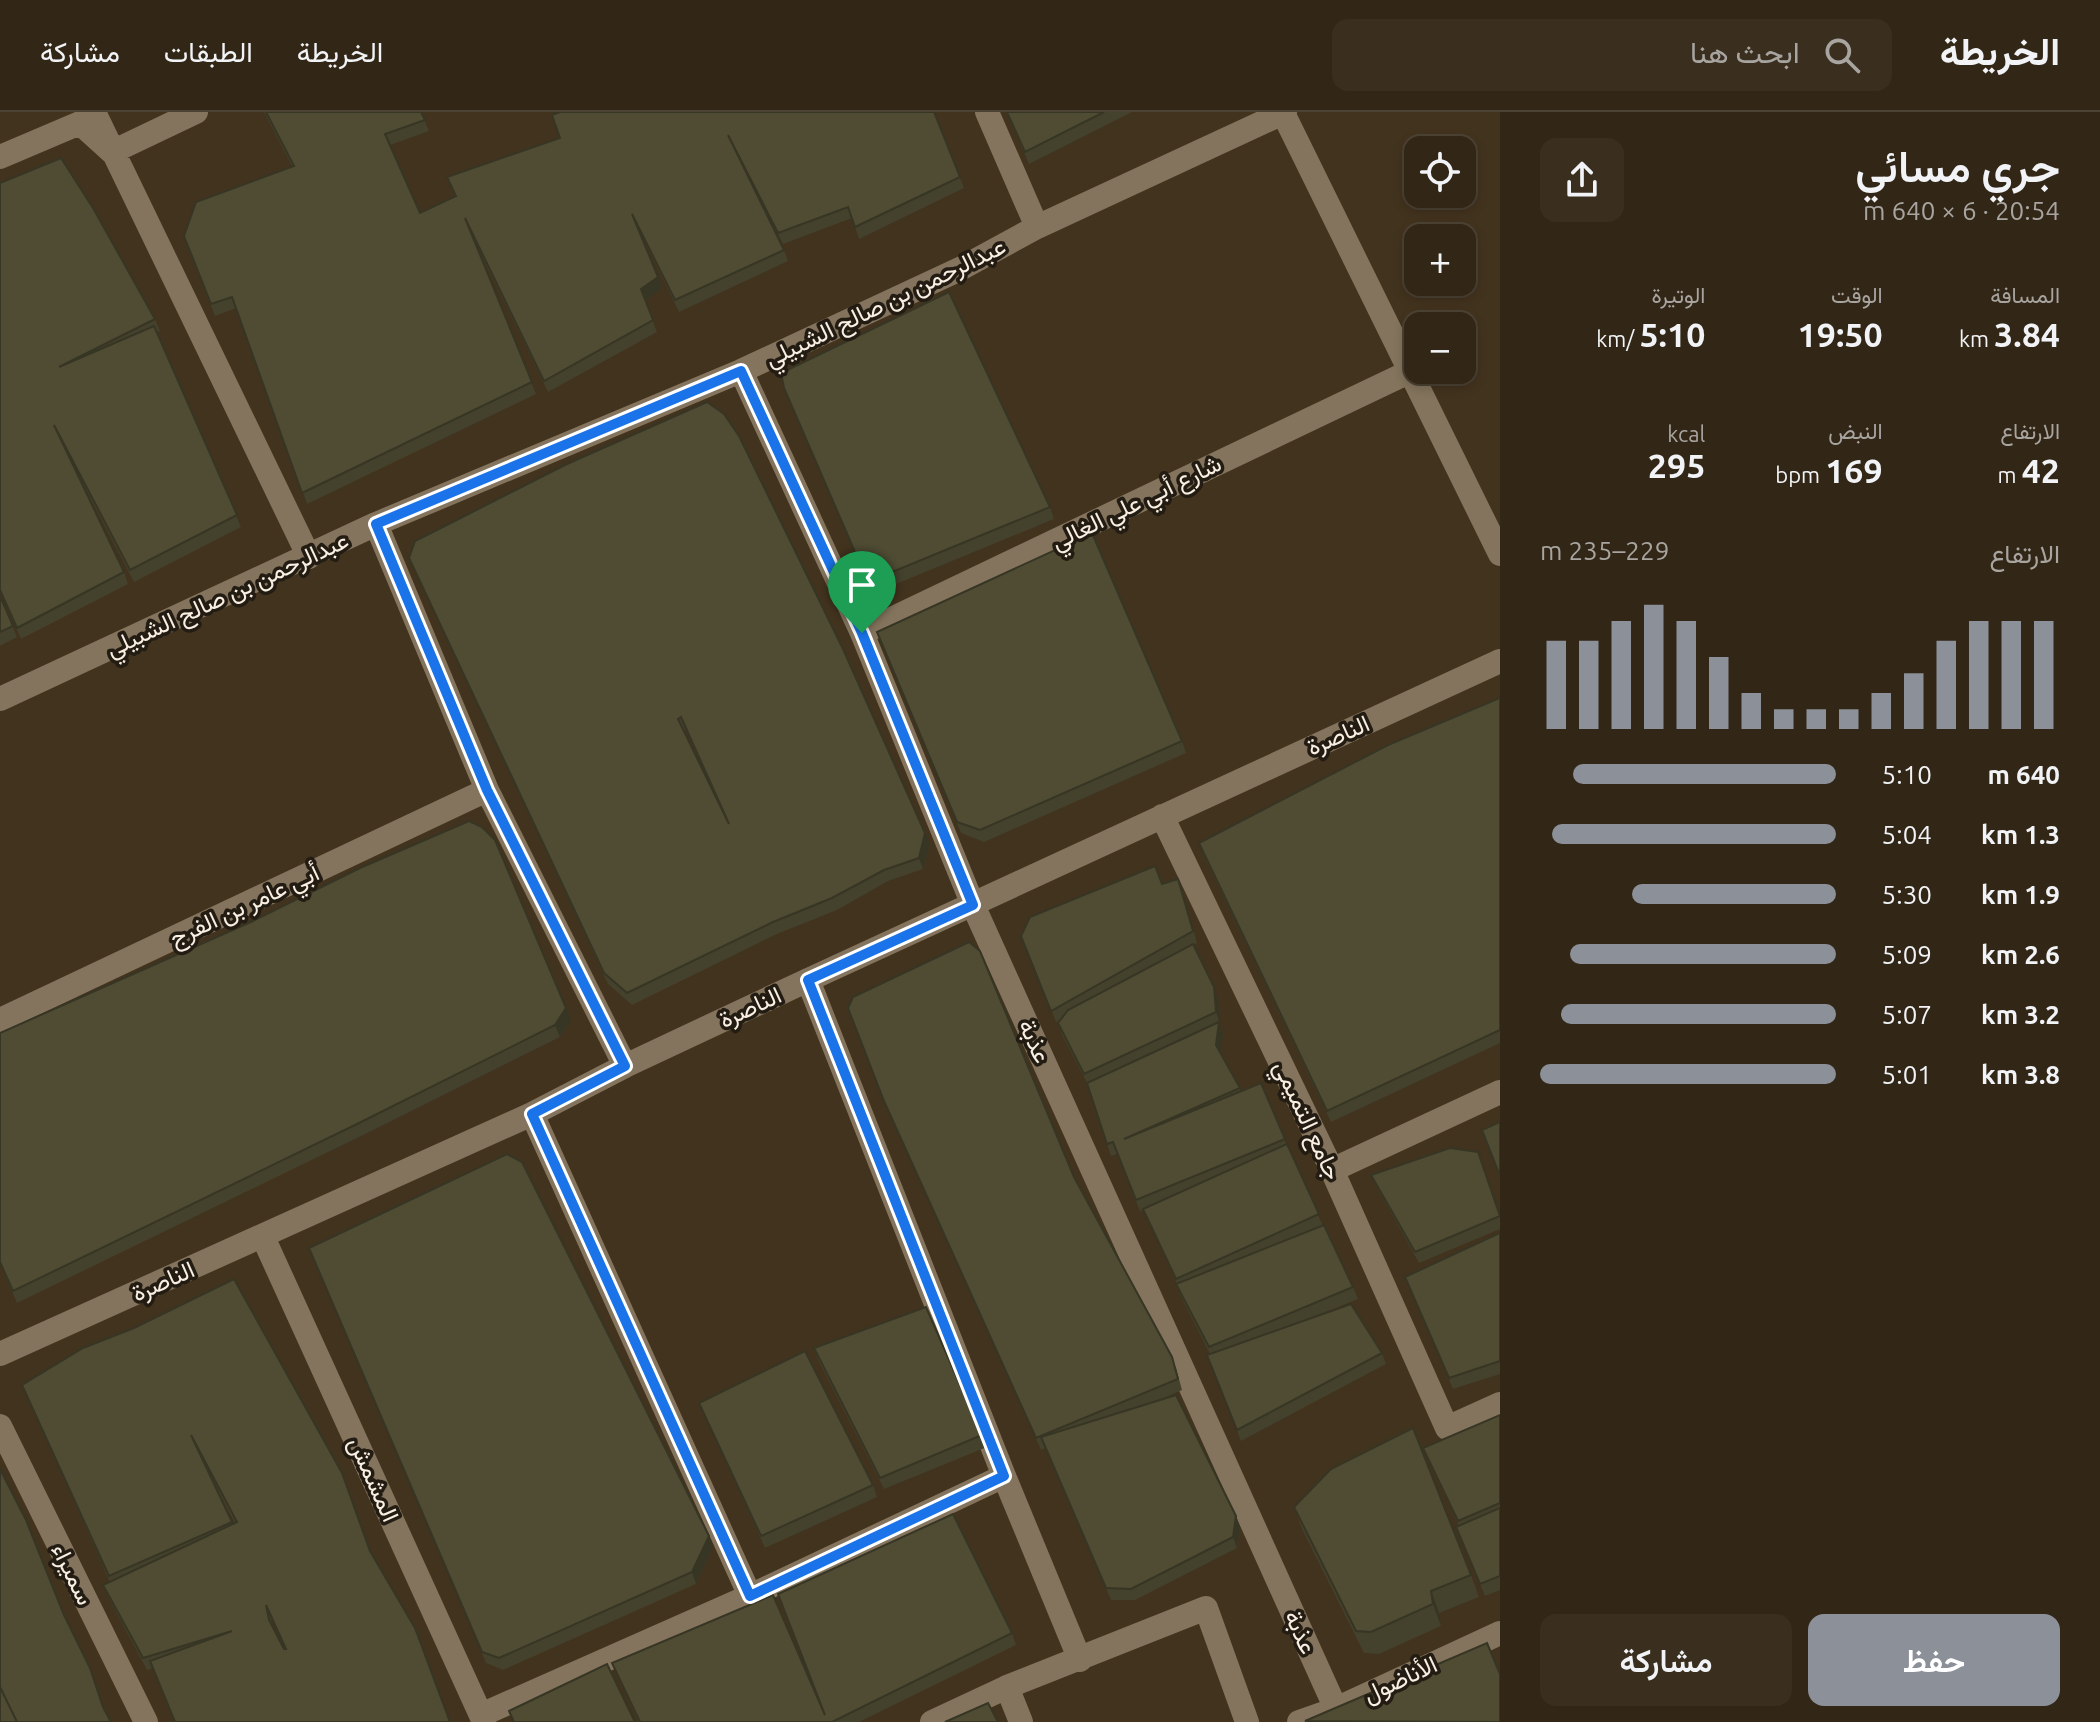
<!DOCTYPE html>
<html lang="ar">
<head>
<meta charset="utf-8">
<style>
  :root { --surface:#322616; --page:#3a2e1f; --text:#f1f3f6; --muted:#a8a5a1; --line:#4d4335; --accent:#8c9099 }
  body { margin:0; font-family:Ubuntu,Vazirmatn,sans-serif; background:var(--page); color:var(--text); direction:rtl; height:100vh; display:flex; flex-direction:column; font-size:30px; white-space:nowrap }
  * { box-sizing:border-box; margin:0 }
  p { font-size:26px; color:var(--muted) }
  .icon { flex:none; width:44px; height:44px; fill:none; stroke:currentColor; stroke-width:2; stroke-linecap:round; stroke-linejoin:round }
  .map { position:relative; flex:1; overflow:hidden; direction:ltr }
  .side { display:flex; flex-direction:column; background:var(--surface); width:600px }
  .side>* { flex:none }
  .buttons { position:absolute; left:1404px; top:24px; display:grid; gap:16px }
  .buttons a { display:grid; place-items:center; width:72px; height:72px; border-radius:16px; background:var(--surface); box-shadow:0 4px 12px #0003,0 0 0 2px var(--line); font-size:40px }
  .pin { position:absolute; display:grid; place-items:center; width:68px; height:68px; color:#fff; margin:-82px -34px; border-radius:50% 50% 50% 0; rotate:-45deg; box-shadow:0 0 8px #0007 }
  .pin .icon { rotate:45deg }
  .round { display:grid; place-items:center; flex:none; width:84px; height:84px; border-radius:16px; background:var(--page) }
  .head { display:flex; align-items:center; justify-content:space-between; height:136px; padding:0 40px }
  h1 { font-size:44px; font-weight:600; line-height:60px }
  .metrics { display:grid; grid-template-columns:repeat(3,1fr); gap:12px; height:136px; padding:8px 40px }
  .metrics div { display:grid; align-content:center }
  .metrics b { font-size:34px; font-weight:600 }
  .metrics small { font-size:22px; font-weight:400 }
  .metrics p { font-size:22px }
  .chart { height:224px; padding:16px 40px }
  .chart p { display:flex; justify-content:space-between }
  .chart svg { width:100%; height:144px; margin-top:8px; stroke:var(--accent); stroke-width:6 }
  .primary-button { display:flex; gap:16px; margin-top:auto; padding:16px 40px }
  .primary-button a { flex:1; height:92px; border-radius:16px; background:var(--accent); color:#fff; font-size:32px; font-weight:600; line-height:92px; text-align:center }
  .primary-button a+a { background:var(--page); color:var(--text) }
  ul { padding:0 40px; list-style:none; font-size:26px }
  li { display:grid; grid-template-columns:128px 96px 1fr; align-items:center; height:60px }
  li i { height:20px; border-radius:10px; background:var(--accent) }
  header { display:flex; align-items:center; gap:48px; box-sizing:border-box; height:112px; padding:0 40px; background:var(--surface); border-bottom:2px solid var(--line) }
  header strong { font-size:38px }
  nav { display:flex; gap:44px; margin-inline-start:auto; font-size:28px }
  .search { width:560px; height:72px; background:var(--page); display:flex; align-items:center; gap:20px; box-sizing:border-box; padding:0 28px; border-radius:16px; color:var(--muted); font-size:30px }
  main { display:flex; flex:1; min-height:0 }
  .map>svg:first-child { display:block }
</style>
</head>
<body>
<header>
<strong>الخريطة</strong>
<div class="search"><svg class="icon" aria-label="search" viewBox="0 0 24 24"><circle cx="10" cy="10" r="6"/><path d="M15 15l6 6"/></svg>ابحث هنا</div>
<nav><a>الخريطة</a><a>الطبقات</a><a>مشاركة</a></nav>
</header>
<main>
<section class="side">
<div class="head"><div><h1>جري مسائي</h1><p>20:54 · 6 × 640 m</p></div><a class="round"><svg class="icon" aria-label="share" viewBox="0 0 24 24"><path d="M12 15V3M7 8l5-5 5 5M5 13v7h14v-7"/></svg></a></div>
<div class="metrics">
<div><p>المسافة</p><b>3.84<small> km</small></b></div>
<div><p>الوقت</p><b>19:50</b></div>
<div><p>الوتيرة</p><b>5:10<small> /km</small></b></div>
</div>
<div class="metrics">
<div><p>الارتفاع</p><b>42<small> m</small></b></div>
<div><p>النبض</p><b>169<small> bpm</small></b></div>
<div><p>kcal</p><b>295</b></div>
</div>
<div class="chart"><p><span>الارتفاع</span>229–235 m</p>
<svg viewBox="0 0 160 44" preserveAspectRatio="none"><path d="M5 44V17M15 44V17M25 44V11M35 44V6M45 44V11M55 44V22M65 44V33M75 44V38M85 44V38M95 44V38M105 44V33M115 44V27M125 44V17M135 44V11M145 44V11M155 44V11"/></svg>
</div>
<ul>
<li><b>640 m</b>5:10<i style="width:89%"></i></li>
<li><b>1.3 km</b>5:04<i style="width:96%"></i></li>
<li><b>1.9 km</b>5:30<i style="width:69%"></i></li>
<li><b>2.6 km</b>5:09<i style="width:90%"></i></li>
<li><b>3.2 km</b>5:07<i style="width:93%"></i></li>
<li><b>3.8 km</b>5:01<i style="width:100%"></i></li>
</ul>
<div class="primary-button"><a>حفظ</a><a>مشاركة</a></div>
</section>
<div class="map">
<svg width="1500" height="1610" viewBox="0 0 1500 1610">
  <rect width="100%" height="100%" fill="#42331e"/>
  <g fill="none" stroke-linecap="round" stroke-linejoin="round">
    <!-- minor -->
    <path stroke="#84745d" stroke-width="24" d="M94,0l215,445
      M987,0l50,115
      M1283,1l217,441
      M0,45l80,-34 32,29 84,-40
      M741,259l121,262 111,272 363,804
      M376,412l111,266 138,276
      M862,521l549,-262
      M0,587l376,-175 365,-153 219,-102 77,-42 248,-115
      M1162,704l170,354 115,258 53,-24
      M808,868l196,496 76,184
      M0,908l487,-230
      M532,1002l218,482
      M1332,1058l168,-78
      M263,1125l221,485
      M0,1242l532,-240 93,-48 183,-86 692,-319
      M0,1314l146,296
      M1007,1575l14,35
      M481,1603l269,-119 254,-120
      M932,1610l75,-35 199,-79 41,114
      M1299,1610l37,-13 164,-76"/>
  </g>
  <!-- wall -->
  <path fill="#44412c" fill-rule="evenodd" d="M264,0h157l8,19 -39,14 30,68 35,-16 -8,-20 487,-65 30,76 -105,51 -7,-21 -69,26 -25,-47 26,53 4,11 -109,51 -39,-80 22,56 -17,13 12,31 -109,60 -76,-156 64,158 -229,110 -71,-196 -21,8 -27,-68 104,-82z
    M1006,0h126l-103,52z
    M0,71l155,136 5,12 -3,1 84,195 -107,55 -61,-117 51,107 4,12 -107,55 -21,-47z
    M784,276l266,119 4,12 -182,75z
    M409,446l521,286 -7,25 -35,12 -51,29 -60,24 -145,71 -24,-21 -194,-415zM685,617l30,66 -32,-65z
    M0,484l17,41 -17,9z
    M877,520l305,109 4,12 -202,89 -23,-9z
    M1500,586v345l-169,79 -128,-268 -4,-11z
    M1162,772l20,7 15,52 -4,2 25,54 1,25 4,10 -3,19 21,38 20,-8 25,61 37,82 30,61 5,12 -49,20 73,34 4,11 -145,77 -34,-86 3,-1 -30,-59 -3,-11 -33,-74 -4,1 -23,-57 -6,2 -24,-73 -25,-48 -4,-12 2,-3 -4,2 -35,-86z
    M848,896l226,169 102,191 6,22 -24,11 78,115 4,11 -3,21 -102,52h-24l-66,-152 -4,2 -152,-337z
    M571,908l-11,17 -199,99 -344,167 -17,-39v-231z
    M1371,1063l129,39v15l-81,34 -43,-77z
    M1500,1121v141l-47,15 -48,-112z
    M309,1136l404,299 -17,37 -193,86 -17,-7z
    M83,1236l287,203 80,171 -297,-54 -6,2 -39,-73 -5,-12 7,-3 -88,-197zM207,1358l28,53 -2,1zM270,1504l15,33 -13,-24z
    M814,1236l168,87 5,12 -103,42 -66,-129z
    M699,1291l174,82 4,12 -112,51z
    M1500,1303v175l-15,6 -24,-57 -5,-12 3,-1 -31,-66 -5,-12z
    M1294,1395l177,68 8,22 -40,16 2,13 -62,28 -15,-1 -62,-124z
    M1012,1521l4,12 -157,77h-221l-26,-59 210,46z"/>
  <!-- shaded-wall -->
  <path fill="#373524" d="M658,165l4,11 -17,13 -4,-12z
    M925,721l5,11 -7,25 -4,-11z
    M1214,875l4,12 2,24 -4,-11z
    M566,896l5,12 -11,17 -5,-12z
    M1219,910l4,12 -3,23 -4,-12z
    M1236,1404l4,11 -3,21 -4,-11z
    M709,1424l4,11 -17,37 -4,-12z
    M1431,1479l8,22 2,13 -8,-22z"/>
  <!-- building -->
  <path fill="#4f4c33" stroke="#373524" stroke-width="2" fill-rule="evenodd" d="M266,0h155l4,8 -40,14 35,79 36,-17 -9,-19 113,-39 -8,-23 8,-3h374l26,65 -105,50 -7,-20 -70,26 -50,-98 56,115 -109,50 -43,-86 26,63 -17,12 12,31 -109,61 -79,-163 67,164 -230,111 -70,-196 -21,7 -27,-68 12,-34 98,-36z
    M1007,0h97l-79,40z
    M61,46l32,50 62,111 -96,48 95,-41 83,189 -107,55 -76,-145 70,147 -107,56 -17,-38v-407z
    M949,180l101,215 -182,75 -84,-194 -3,-15z
    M707,290l17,12 15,22 104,213 82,184 -6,25 -35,12 -52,28 -59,24 -146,71 -23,-20 -195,-415 6,-17 18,-9 134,-68zM681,605l48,107 -51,-105z
    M1092,421l90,208 -202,89 -23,-8 -80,-190z
    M0,484l13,30 -13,6z
    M1500,586v332l-173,81 -128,-268 189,-98z
    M469,709l13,6 13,13 71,168 -11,17 -198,99 -344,167 -13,-29v-229l253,-112 107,-53z
    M1155,754l7,18 16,-5 15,52 -142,80 -30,-75 9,-19z
    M969,830l11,9 94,226 98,180 6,22 -142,59 -152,-337 -36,-93 5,-11z
    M1193,832l21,43 2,25 -132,62 -26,-51 10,-13z
    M1219,910l-3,23 24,43 -116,51 137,-56 24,56 -149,61 -23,-58 -6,2 -20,-61z
    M1500,1010v54l-18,-46z
    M1287,1032l32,70 -143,65 -33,-70z
    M1450,1036l28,4 22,64 -85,36 -44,-77z
    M507,1042l15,8 187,374 -17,36 -193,86 -17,-6 -173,-404z
    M1324,1113l29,62 -144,60 -33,-63z
    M1500,1121v128l-51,17 -44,-101z
    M234,1167l108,194 28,78 45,77 35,94h-275l-25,-61 82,-30 -89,27 -40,-73 134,-63 -46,-87 41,87 -123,54 -87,-191 61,-37 51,-20zM266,1493l20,44h-2l-15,-29z
    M1351,1192l31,49 -145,77 -30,-75z
    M926,1195l56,128 -102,43 -66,-130z
    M805,1239l68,134 -112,51 -62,-133z
    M1176,1283l60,121 -3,21 -102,52 -25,-1 -65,-151z
    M1500,1303v88l-42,18 -35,-73z
    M1413,1316l58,147 -40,16 2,13 -62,28 -15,-1 -62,-124 37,-38z
    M0,1357l26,51 38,95 26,53 13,39 8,15h-94l-17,-35z
    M1500,1396v68l-20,8 -24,-57z
    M953,1402l59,119 -180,89h-192l-28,-59 161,-68 52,120 -47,-121z
    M1487,1531l13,31v48l-195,-1z
    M607,1552l28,58h-121l-5,-11z
    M0,1575l17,35h-17z
    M988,1591l10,19h-53z"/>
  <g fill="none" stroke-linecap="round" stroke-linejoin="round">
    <!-- route casing -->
    <g stroke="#fff" stroke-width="16">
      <path id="route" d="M741,259l121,262 111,272 -165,75 196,496 -254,120 -218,-482 93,-48 -138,-276 -111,-266z"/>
    </g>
    <!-- route -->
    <use href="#route" stroke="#1a73e8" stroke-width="10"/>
  </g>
  <g text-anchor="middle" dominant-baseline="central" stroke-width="7" stroke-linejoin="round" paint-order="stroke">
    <!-- street labels -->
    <g font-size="24" fill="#f9f0e3" stroke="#231c13">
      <text transform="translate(885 190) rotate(-26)">عبدالرحمن بن صالح الشبيلي</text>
      <text transform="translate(1136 390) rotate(-26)">شارع أبي علي الغالي</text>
      <text transform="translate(227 482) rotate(-25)">عبدالرحمن بن صالح الشبيلي</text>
      <text transform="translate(1338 623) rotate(-24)">الناصرة</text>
      <text transform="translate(244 793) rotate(-25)">أبي عامر بن الفرج</text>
      <text transform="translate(750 895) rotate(-25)">الناصرة</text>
      <text transform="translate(1035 929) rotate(66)">عذبة</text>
      <text transform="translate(1308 1008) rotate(65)">جامع التميمي</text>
      <text transform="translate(163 1169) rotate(-24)">الناصرة</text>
      <text transform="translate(374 1367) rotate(66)">المشمش</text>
      <text transform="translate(73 1462) rotate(64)">سميراء</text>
      <text transform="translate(1301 1520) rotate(66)">عذبة</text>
      <text transform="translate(1400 1567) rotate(-25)">الأناضول</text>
    </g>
  </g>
</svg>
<div class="buttons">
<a><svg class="icon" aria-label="locate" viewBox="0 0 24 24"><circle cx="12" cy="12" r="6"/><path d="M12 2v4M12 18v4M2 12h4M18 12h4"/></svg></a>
<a>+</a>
<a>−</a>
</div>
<div class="pin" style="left:862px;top:521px;background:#1e9e55"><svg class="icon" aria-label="arrive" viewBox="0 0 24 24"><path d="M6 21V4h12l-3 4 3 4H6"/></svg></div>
</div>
</main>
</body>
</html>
